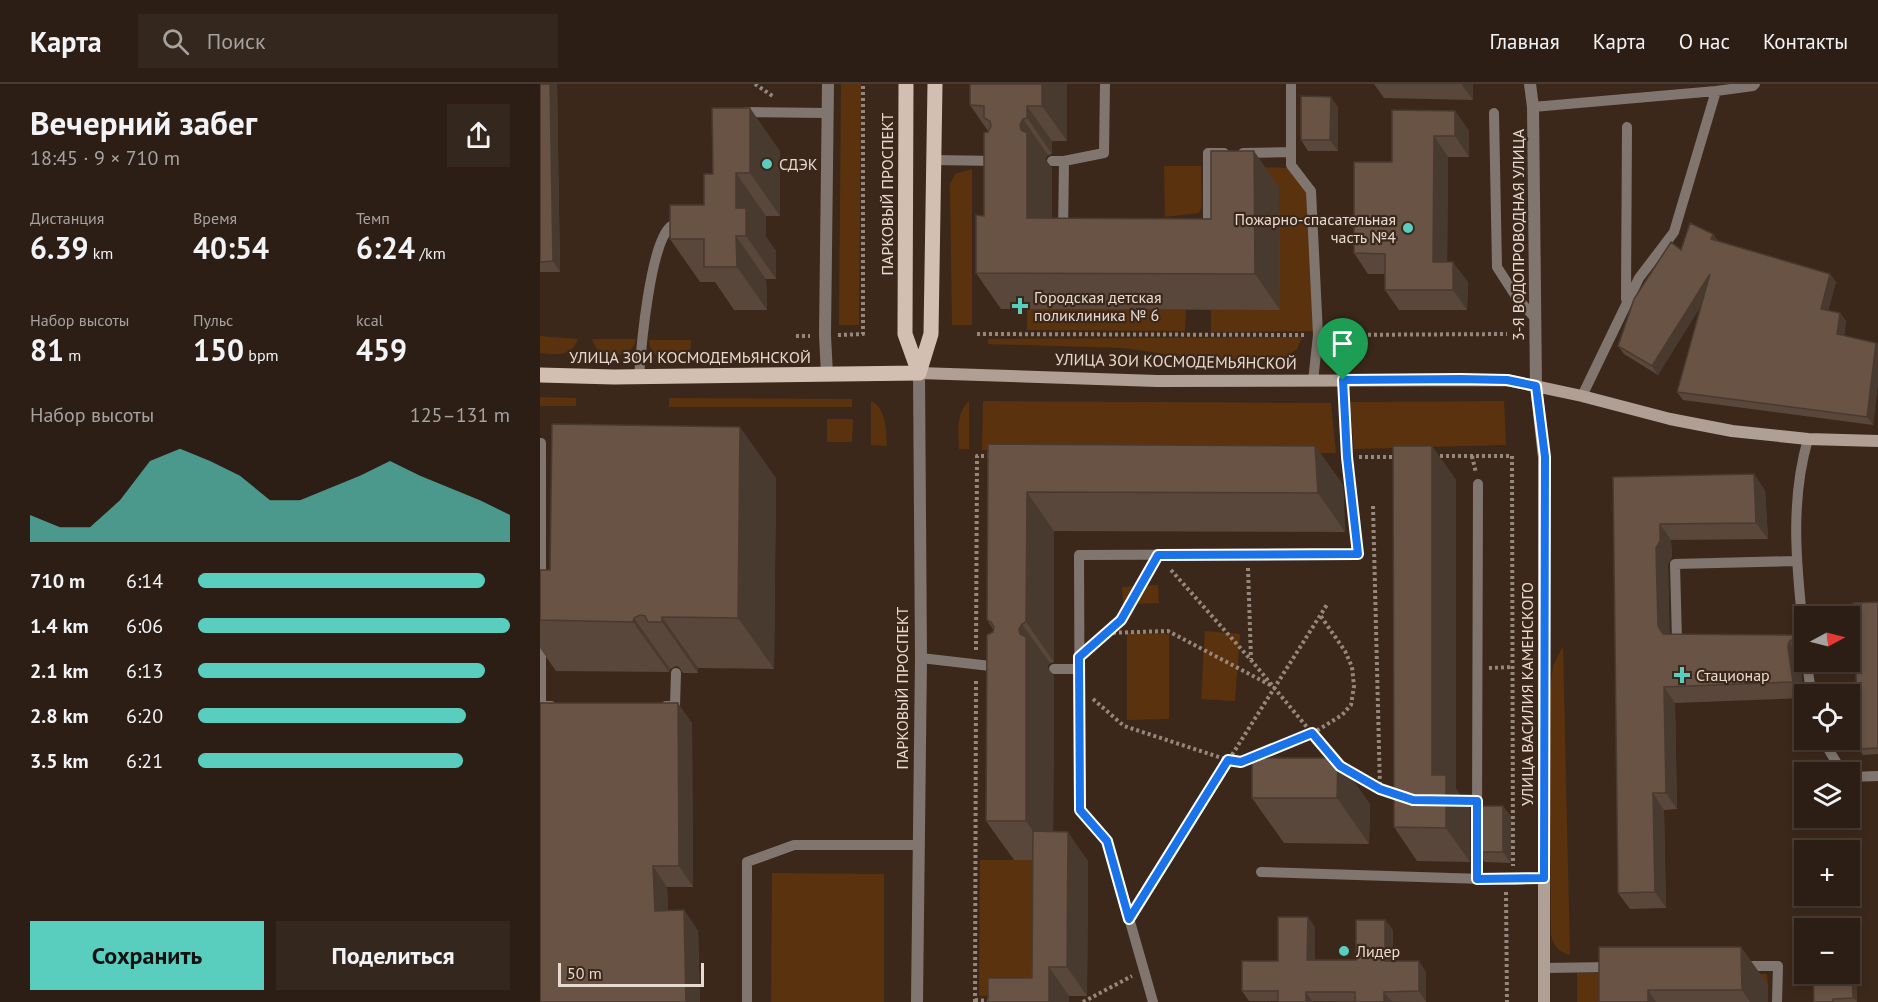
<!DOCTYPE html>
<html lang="ru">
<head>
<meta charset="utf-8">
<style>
  :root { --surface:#2c1e14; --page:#34271d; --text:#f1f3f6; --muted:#a6a2a0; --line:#483c34; --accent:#59cebf }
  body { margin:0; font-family:"PT Sans",sans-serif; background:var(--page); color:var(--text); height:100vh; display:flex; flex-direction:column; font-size:22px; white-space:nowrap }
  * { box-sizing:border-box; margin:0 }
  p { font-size:20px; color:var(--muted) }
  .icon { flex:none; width:33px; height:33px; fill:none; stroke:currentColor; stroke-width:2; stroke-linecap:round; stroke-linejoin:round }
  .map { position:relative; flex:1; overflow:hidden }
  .side { display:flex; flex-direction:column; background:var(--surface); width:540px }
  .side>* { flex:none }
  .needle { width:39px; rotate:83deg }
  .tools { position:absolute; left:1254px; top:522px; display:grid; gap:12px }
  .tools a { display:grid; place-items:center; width:66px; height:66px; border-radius:0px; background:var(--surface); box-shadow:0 3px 9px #0003,0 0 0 2px var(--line); font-size:30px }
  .scale { position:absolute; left:18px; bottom:15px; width:146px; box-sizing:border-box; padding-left:6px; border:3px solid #e6dad1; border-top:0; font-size:16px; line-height:21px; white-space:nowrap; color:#e6dad1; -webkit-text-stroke:4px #3b281b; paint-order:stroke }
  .pin { position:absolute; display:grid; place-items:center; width:51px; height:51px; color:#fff; margin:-62px -26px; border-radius:50% 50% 50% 0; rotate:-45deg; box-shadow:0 0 6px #0007 }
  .pin .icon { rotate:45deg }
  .round { display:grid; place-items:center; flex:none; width:63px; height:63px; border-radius:0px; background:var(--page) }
  .summary { display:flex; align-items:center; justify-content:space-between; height:102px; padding:0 30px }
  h1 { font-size:33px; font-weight:600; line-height:45px }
  .stats { display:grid; grid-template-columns:repeat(3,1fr); gap:9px; height:102px; padding:6px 30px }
  .stats div { display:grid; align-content:center }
  .stats b { font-size:30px; font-weight:600 }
  .stats small { font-size:16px; font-weight:400 }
  .stats p { font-size:16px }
  .chart { height:168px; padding:12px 30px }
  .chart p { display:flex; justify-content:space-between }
  .chart svg { width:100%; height:108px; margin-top:6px; fill:var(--accent); opacity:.7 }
  .cta { display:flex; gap:12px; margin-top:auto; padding:12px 30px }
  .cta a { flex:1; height:69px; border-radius:0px; background:var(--accent); color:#111; font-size:24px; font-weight:600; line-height:69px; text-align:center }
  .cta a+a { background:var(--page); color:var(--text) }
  ul { padding:0 30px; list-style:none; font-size:20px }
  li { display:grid; grid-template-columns:96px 72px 1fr; align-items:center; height:45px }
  li i { height:15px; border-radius:8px; background:var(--accent) }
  header { display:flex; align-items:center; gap:36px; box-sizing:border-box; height:84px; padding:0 30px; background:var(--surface); border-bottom:2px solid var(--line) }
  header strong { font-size:28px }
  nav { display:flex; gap:33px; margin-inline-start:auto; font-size:21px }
  .search { width:420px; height:54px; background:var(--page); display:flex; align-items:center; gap:15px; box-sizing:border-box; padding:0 21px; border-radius:0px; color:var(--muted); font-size:22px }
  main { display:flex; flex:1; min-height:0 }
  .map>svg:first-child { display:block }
</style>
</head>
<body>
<header>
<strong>Карта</strong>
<div class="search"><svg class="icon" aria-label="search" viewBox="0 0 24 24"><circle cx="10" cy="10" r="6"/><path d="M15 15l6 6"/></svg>Поиск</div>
<nav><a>Главная</a><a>Карта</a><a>О нас</a><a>Контакты</a></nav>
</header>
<main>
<section class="side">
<div class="summary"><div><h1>Вечерний забег</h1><p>18:45 · 9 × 710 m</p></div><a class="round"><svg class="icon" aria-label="share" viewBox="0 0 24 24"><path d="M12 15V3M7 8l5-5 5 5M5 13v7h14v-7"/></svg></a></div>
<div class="stats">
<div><p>Дистанция</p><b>6.39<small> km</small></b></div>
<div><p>Время</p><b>40:54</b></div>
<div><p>Темп</p><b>6:24<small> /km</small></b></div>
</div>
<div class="stats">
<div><p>Набор высоты</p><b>81<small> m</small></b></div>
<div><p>Пульс</p><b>150<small> bpm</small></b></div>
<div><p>kcal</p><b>459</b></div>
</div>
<div class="chart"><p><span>Набор высоты</span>125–131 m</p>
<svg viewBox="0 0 160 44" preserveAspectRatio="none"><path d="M0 44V33L10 38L20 38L30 27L40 11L50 6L60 11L70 17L80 27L90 27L100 22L110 17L120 11L130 17L140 22L150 27L160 33V44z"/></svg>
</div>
<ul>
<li><b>710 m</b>6:14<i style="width:92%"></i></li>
<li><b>1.4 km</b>6:06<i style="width:100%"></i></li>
<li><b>2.1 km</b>6:13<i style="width:92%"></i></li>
<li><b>2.8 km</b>6:20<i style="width:86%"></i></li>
<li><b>3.5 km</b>6:21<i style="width:85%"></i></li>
</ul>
<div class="cta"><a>Сохранить</a><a>Поделиться</a></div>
</section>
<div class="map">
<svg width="1338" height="918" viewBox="0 0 1338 918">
  <rect width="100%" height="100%" fill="#3b281b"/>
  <!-- green -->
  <path fill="#5b320e" d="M301,0h20l-2,241h-20z
    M624,82h37l1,40 -3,7 -34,4z
    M690,82l60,2 19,25 4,138 -102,1v-22h69z
    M432,85v156h-20l-2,-141 5,-10z
    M487,225l159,1 -1,21 -158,-1z
    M0,252l38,3c-6,18 -21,16 -38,14z
    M762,253l-5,12 -14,9 -35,2 -46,-1 -79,-11 -135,-4v-5z
    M52,255h44l-2,6 -6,8c-17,4 -30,5 -36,-14z
    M109,256h42l-1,16 -34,-1 -6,-8z
    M0,313l36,1v8h-36z
    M129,314l183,1v8h-183z
    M331,317c16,8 15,29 16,45l-16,-1z
    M429,317v48h-10c-1,-16 -3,-36 10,-48z
    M443,317l348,2 5,50 -354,-3z
    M964,317l2,44 -152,4 -4,-47z
    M287,335h26l-1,23h-25z
    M618,501l1,18 -36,1 -1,-17z
    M665,547l35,3 -5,67 -34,-2z
    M587,549l42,1v85l-42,1z
    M1023,562l7,309c-12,-4 -17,-9 -19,-21l-2,-236 4,-32z
    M440,776h73l-1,136h-73z
    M232,789l112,1v128h-113z
    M1037,889l190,1 1,11h-142v17h-49z"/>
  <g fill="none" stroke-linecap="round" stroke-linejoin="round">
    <!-- path -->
    <path stroke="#96877c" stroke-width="4" stroke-dasharray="3 3" stroke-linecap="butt" d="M215,0l19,13
      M437,250l327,1
      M298,251l25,-1v-250
      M792,251l175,-1
      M256,252h14
      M894,372h78l1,410
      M932,372l4,17
      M819,373h38
      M833,422l7,283
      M708,484l3,91
      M631,486l80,90 85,102
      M567,549l61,-2 104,55
      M553,561l28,-25 30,-52
      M436,566l1,-194h15
      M949,584l24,-1
      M553,615l31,27 104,34 13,2 72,-29 29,-18 9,-10 3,-19 -2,-19 -7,-16 -25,-36
      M802,683l38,22 17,6
      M966,808l1,110
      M599,818l189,-299
      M435,916l16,1
      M435,918l1,-323
      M543,918l49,-26"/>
    <!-- service -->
    <path stroke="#80766f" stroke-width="10" d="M751,0v81l20,26 7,144 -5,46
      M993,23l183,-16 37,-5 2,-2
      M954,29l3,154 20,31 18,20
      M199,32l8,-4 81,1
      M703,69l47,-1
      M394,76l63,1
      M512,77h12l40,-8 1,-69
      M523,149l1,-72
      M668,149v-80h16
      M1086,215l1,-172
      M99,293c2,-29 11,-132 31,-150 3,-3 9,-5 13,-7
      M1042,312l57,-118 35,-46 42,-141
      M1,500v-141
      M1,552v70h10
      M1264,553c-7,-66 -15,-133 4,-198
      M1244,556h20
      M1144,557h-7l-2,-77 120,-3
      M381,574l78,9
      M1267,578l4,32
      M514,585h26
      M126,622h9l1,-33
      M1283,656l19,32
      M1310,693l28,-1
      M937,735l1,-335
      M721,788l253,8 30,-2
      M937,795v-42
      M1202,882h36l-1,36
      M1004,884l68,-1
      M207,918v-140l47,-17h125
      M613,918l-46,-161 -27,-31 -1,-255 279,-1 -11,-97 -4,-77"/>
    <!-- minor -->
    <path stroke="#80766f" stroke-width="12" d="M990,0l3,23 3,279
      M287,291l-2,-40 3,-251
      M377,918l4,-344 -2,-285"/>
    <!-- secondary -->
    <path stroke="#af9f94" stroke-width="12" d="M379,289l238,8 350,-1 75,16 88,23 62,12 76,8 70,2
      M996,302l8,71v545"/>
    <!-- primary -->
    <path stroke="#d3bfb1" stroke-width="15" d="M366,0l-1,250 14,39
      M379,289l12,-39 4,-250
      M0,291l74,2 305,-4"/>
  </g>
  <!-- wall -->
  <path fill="#59473b" d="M0,0h17l3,188h-20z
    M527,0v57h-15v13l-4,1 -3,4 7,9v50l159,1 68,-32 1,123 -279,-1 -25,-36 8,-57 4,-85 -18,-26z
    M834,0h99v16l-89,-2z
    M798,23v44h-30l-7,-11z
    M915,27l14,20v26h-21l-1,105 21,20 -1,28h-68l-14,-20v-16h-17l-14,-21 38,-91z
    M240,67v65h-14v21l10,14v28h-10l1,31h-33l-19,-28h-15l-30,-43 34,-34 9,-31z
    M1173,150l5,7 112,33 6,8 -8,29 12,2 6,8 -2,15 32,7 2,2v37l-5,43 -190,-25 -6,-8 24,-87 -43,70 -34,-21 -6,-8 63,-96z
    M448,360l327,2 28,39 2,47 -291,-1v131l-4,1 -3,4 7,9 -1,156 35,29 -1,135h-18l-37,-18 1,-118h-19l-28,-39 7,-192 -6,-9z
    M892,362l24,34v309l14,20v53l-53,-1 -23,-34z
    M1214,390l11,17 3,48 -97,1 1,17 -4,7 1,70 124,1 11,16v4l-4,4v4l4,35 -129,5 2,106 -13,1 2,98 -36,1 -12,-16 -5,-416z
    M236,394l-2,191 -76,-1v5h-15l-4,-6 -3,-1 -6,3 -1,3 -113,-1 -16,-23v-78h10z
    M1338,518v152l-15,1 -4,-6z
    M152,639l1,164h-26l1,24 16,-1 14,21 2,71h-160z
    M712,674l118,46 -1,40 -85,-1 -32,-45z
    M963,722l8,11v46l-26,-1 -8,-10z
    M845,836l8,10 -1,31 34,11v30l-177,-1 -7,-10 36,-30 37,-34v33h41z
    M1311,861l4,5 2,52h-43z
    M1201,863l27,38v17h-169z"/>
  <!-- shaded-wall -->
  <path fill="#493a30" d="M10,0h7l3,188 -7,-11z
    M502,0h25v57l-25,-35z
    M922,0h11v16l-11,-15z
    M791,13l7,10v44l-8,-11z
    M487,22l25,35v13l-25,-36z
    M210,24l30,43v65l-30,-43z
    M915,27l14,20v26l-14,-21z
    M483,35l25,36 -3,4 7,9v86l-25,-36 -7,-93z
    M894,52l14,21 -1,125 -14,-20z
    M714,67l25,36 1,123 -25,-36z
    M196,89l30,43v21l10,14v28l-30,-43 -10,-28z
    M1173,150l5,8 -7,-3z
    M196,152l30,43 1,31 -30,-43z
    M913,178l15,20 -1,28 -14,-20z
    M1170,190l6,8 -58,93 -6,-9z
    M1290,190l6,8 -10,35 -5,-8z
    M1300,229l6,8 -3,21 -6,-8z
    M1336,259l2,2v37l-5,43 -6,-8z
    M200,343l36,51 -2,191 -36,-51z
    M775,362l28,39 2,47 -27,-39z
    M892,362l24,34v309l14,20v53l-24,-34 -14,-53z
    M1214,390l11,17 3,48 -12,-16z
    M487,408l27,39v131l-28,-40z
    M1120,440l11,16 1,17 -4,7 2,78 -7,-8 -5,-8 -2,-78z
    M122,533l36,51v5l-36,-51z
    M94,534l36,51 -1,3 -36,-50z
    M482,540l28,39 -3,4 7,9 -1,184 -27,-39 -6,-187 -1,-5z
    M1253,551l11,16v4l-11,-16z
    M1249,558l11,17v4l4,35 -11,-16 -5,-35z
    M1124,603l11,16 2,106 -11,-16z
    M138,619l14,20 1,164 -14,-21z
    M798,674l32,46 -1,40 -32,-46z
    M1113,709l11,17 2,98 -11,-16z
    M963,722l8,11v46l-8,-11z
    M528,748l20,29 -1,135 -20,-29z
    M113,782l14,21 2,44 -14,-20z
    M144,826l14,21 2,71h-14z
    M768,833l7,10v43l-8,-10z
    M845,836l8,10 -1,42 -7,-11z
    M1311,861l4,5 2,52 -4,-4z
    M1201,863l27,38v17h-18l-8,-12z
    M879,877l7,11v30l-7,-11z
    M509,883l20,29v6h-20z
    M1108,906l8,12h-8z
    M766,908l7,10h-7z
    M844,908l8,10h-8z"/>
  <!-- building -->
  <path fill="#685345" stroke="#493a30" stroke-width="1.5" d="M0,0h10l3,177 -13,1z
    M430,0h72v22h-15v12l-4,1 -3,6 1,5 6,3v85l184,1v-68h43l1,123 -279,-1v-58l8,1v-83l4,-1 3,-6 -1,-5 -6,-3v-12l-14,-1z
    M761,12l30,1 -1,43h-29z
    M172,24h38v65h-14v35h10v28h-10l1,31h-33v-28h-34v-34h34v-31h9z
    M852,26l63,1v25h-21l-1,126h20v28h-68v-36l-31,-1v-91h38z
    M1150,139l23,11 -2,5 119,35 -9,35 19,4 -3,21 39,9 -9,74 -190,-25 33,-118 -58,92 -34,-20 16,-47 37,-57 10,8z
    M12,340l188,3 -2,191 -76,-1v5h-14l-3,-6 -5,-1 -6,3 -1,4 -93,-2v-50h10z
    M448,360l327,2 3,47 -291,-1 -1,130 -4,2 -3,5 1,5 6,3v184h-40l1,-186 6,-3 1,-5 -3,-5 -4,-2z
    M853,362h39v329h14v53l-52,-1z
    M1214,390l2,49 -96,1v17l-4,7 2,78 5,8 130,1v4l-4,3 -1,5 5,35 -129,5 2,106h-13l2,99 -37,1 -5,-416z
    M1338,518v146l-19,1 -6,-146z
    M0,619h138l1,163h-26l2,45 29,-1 2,92h-146z
    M712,674h86l-1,40h-85z
    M937,722h26v46h-26z
    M493,747l35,1 -1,135h-18v35h-61v-24h44z
    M738,833h30l-1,43h49v-40h29v41h34v30l-35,1v10h-29v-10h-49v10h-28v-11h-36v-30h36z
    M1310,861h1l2,53 -20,1v3h-19l-1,-28h37z
    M1059,863h142l1,43h-94v12h-49z"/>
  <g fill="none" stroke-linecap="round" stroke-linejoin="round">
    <!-- route casing -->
    <g stroke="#fff" stroke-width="12">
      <path id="route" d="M921,295l46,1 29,6 9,71 -1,421 -67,1v-78l-64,-1 -33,-11 -40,-23 -28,-33 -71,29 -13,-2 -99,159 -22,-78 -27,-31 -1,-153 42,-37 37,-65 200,-1 -11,-97 -4,-77z"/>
    </g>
    <!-- route -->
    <use href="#route" stroke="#1a73e8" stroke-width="8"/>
  </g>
  <!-- markers -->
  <g fill="#59cebf" stroke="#3b281b" stroke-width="2">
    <circle cx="227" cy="80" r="6"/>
    <circle cx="868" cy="144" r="6"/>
    <path d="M477 213h6v6h6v6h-6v6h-6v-6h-6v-6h6z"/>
    <path d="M1139 582h6v6h6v6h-6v6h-6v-6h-6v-6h6z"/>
    <circle cx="804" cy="867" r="6"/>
  </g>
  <g text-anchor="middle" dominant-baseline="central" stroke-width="4.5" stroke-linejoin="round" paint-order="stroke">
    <!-- poi labels -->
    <g font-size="16" fill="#e6dad1" stroke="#3b281b" text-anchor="start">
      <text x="239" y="80">СДЭК</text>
      <text x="856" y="135" text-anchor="end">Пожарно-спасательная<tspan x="856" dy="18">часть №4</tspan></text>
      <text x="494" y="213">Городская детская<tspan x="494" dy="18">поликлиника № 6</tspan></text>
      <text x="1156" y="591">Стационар</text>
      <text x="816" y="867">Лидер</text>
    </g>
    <!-- street labels -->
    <g font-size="16" fill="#e6dad1" stroke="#3b281b">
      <text transform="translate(347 110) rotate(-90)">ПАРКОВЫЙ ПРОСПЕКТ</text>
      <text transform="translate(978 151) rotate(-90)">3-Я ВОДОПРОВОДНАЯ УЛИЦА</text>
      <text x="150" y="273">УЛИЦА ЗОИ КОСМОДЕМЬЯНСКОЙ</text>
      <text transform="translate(636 277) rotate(1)">УЛИЦА ЗОИ КОСМОДЕМЬЯНСКОЙ</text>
      <text transform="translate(362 604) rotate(-90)">ПАРКОВЫЙ ПРОСПЕКТ</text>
      <text transform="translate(987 610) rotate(-90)">УЛИЦА ВАСИЛИЯ КАМЕНСКОГО</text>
    </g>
  </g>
</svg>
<div class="tools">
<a><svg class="needle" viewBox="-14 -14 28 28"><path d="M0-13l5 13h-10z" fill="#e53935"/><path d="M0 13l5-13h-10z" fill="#a6a2a0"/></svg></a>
<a><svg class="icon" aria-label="locate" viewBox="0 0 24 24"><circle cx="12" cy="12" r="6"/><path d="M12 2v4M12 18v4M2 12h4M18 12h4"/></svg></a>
<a><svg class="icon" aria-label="layers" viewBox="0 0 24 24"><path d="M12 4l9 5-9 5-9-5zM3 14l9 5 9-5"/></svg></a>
<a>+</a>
<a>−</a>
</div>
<div class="scale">50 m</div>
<div class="pin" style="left:803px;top:296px;background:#1e9e55"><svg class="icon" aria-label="arrive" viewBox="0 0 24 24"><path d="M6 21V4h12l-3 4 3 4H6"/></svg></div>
</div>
</main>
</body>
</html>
